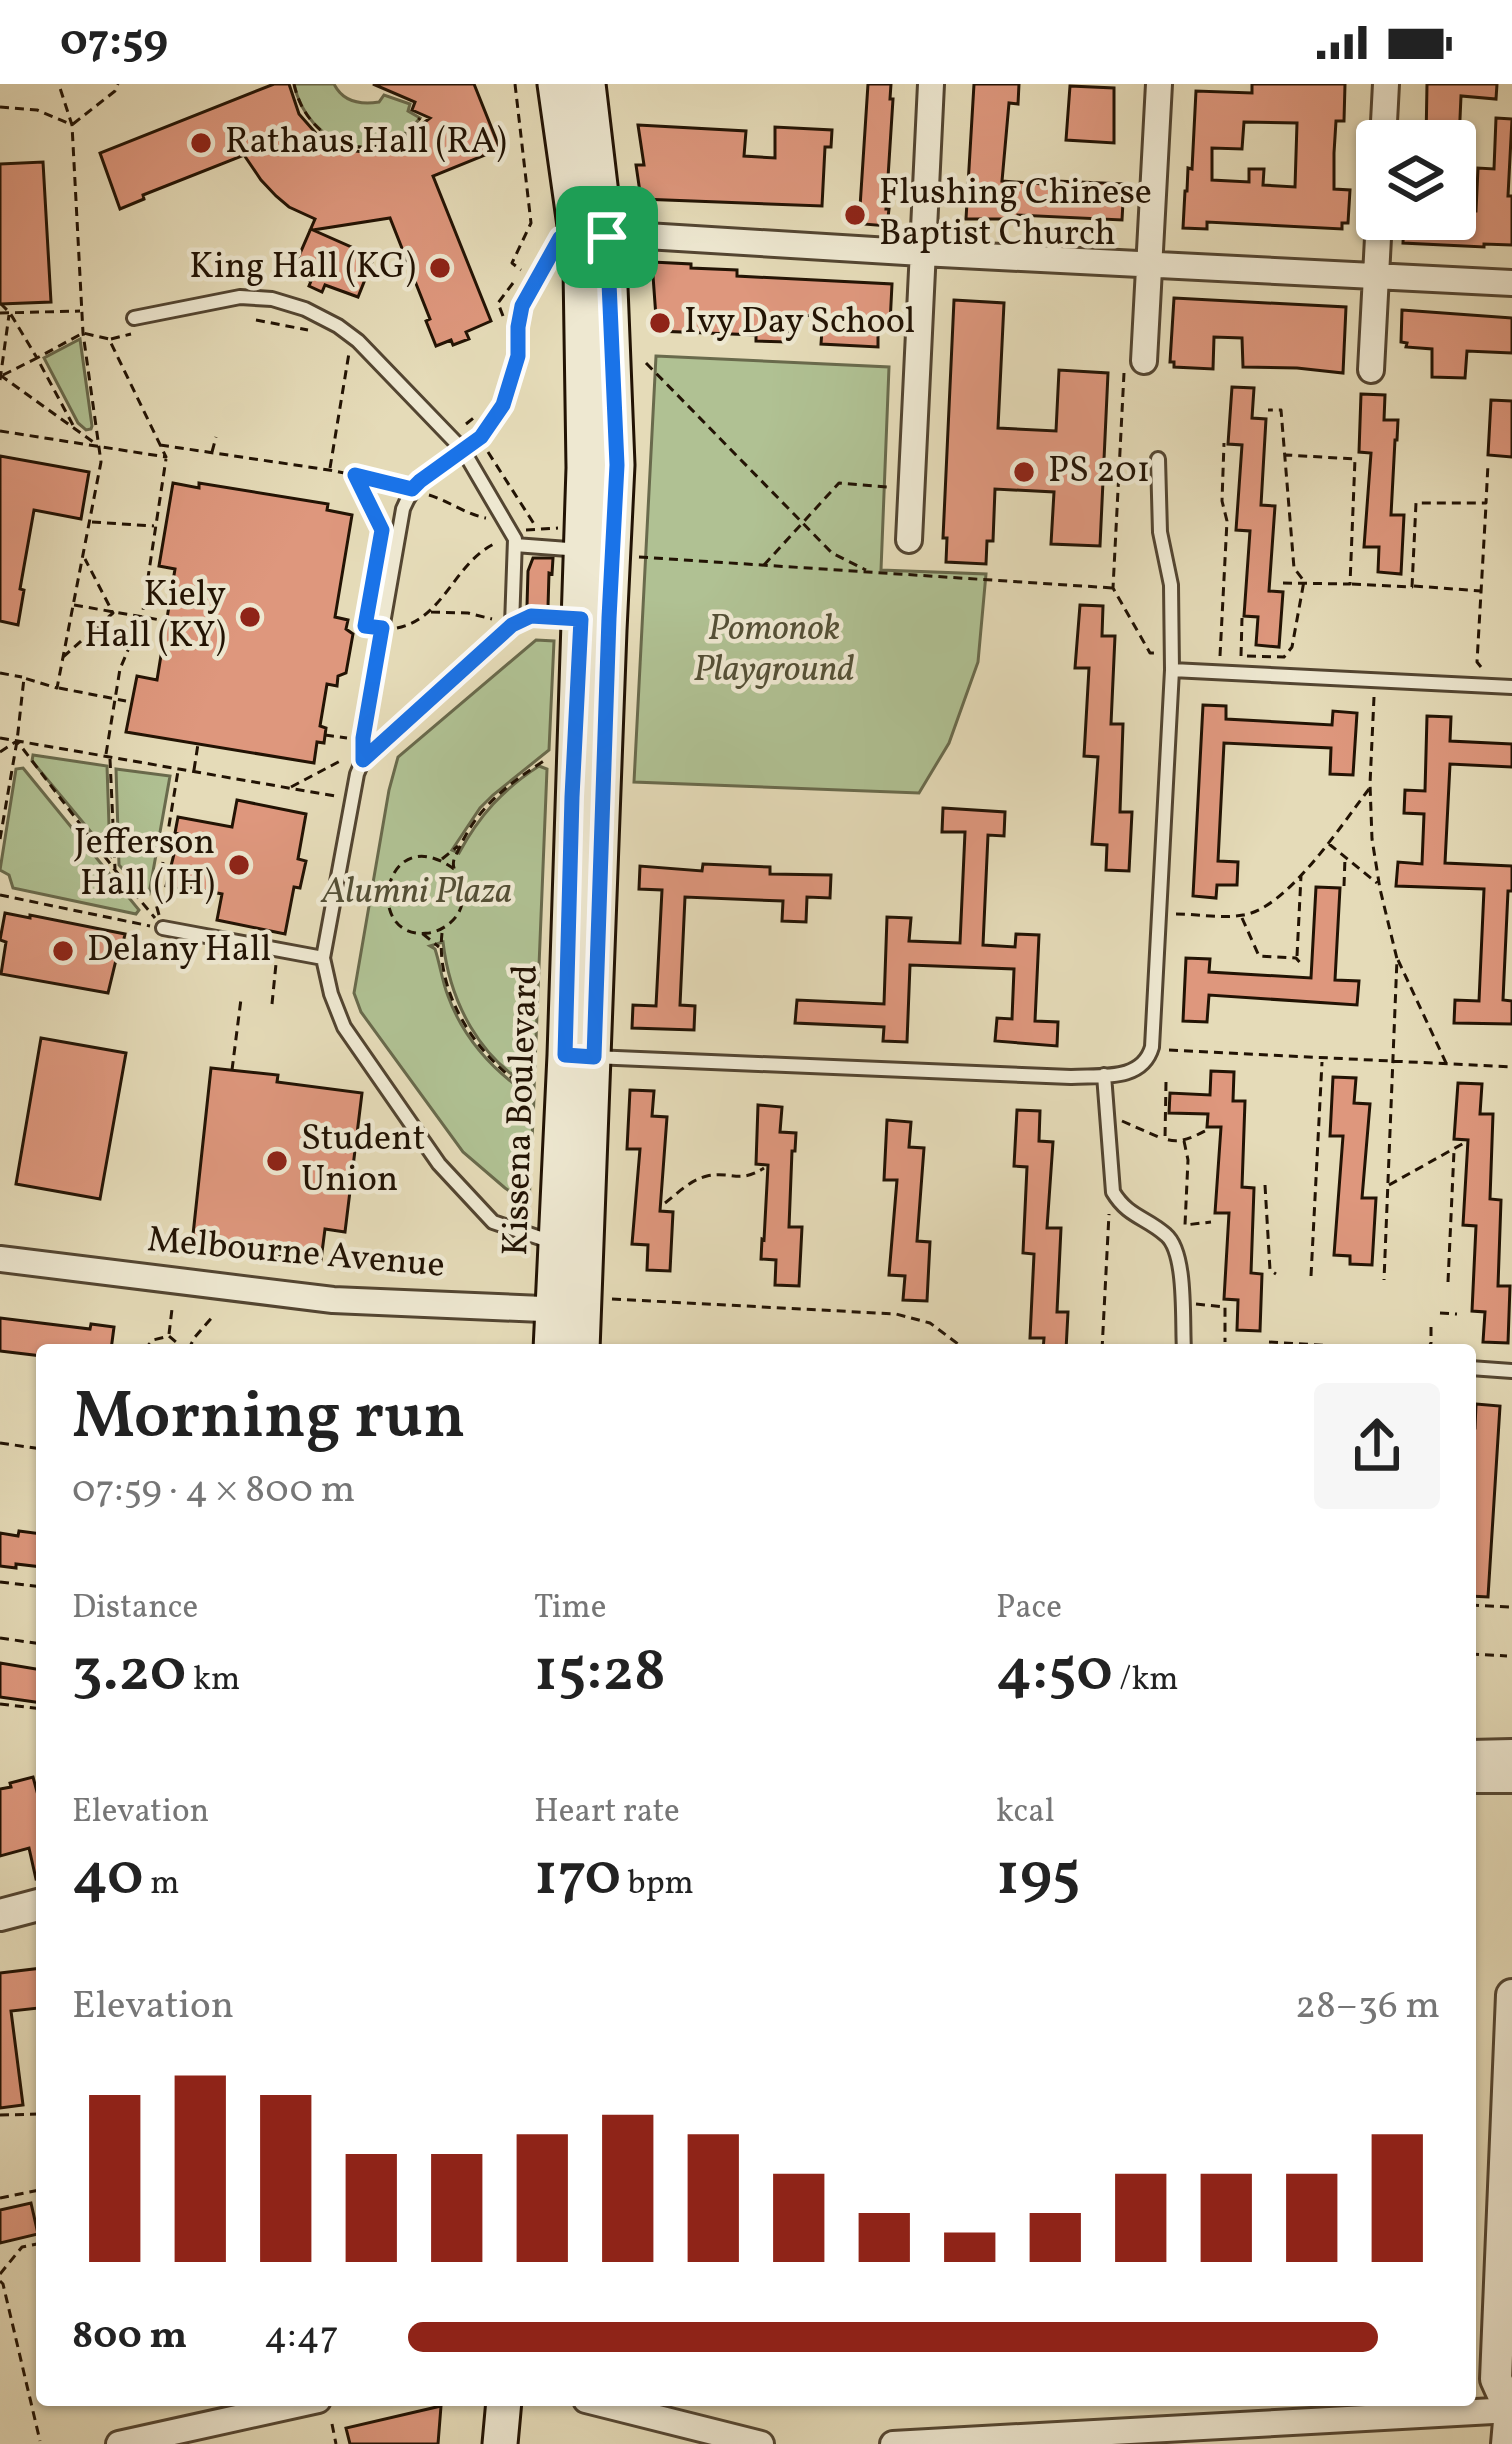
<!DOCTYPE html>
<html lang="en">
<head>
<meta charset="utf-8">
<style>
  :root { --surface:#fff; --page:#f6f6f6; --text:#222; --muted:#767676; --accent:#8f2418 }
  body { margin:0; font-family:Vollkorn,serif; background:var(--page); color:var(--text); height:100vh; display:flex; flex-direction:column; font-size:45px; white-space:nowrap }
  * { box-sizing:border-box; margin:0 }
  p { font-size:39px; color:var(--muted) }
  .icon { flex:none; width:66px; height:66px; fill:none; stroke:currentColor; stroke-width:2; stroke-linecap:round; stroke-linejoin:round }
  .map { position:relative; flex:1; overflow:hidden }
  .sheet { position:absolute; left:36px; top:1260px; width:1440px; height:1062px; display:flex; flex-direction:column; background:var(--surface); border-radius:12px; box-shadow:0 3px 9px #0004 }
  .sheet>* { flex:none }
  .buttons { position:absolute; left:1356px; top:36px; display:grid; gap:24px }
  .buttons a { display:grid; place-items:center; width:120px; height:120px; border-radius:12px; background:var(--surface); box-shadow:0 3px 9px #0004; font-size:60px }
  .pin { position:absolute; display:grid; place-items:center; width:102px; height:102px; color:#fff; margin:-51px; border-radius:24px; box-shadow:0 6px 18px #0006 }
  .round { display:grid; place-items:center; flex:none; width:126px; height:126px; border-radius:12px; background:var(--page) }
  .head { display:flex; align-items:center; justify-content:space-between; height:204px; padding:0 36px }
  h1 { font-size:66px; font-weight:600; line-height:90px }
  .figures { display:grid; grid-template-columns:repeat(3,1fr); gap:18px; height:204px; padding:12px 36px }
  .figures div { display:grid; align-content:center }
  .figures b { font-size:60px; font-weight:600 }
  .figures small { font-size:33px; font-weight:400 }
  .figures p { font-size:33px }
  .chart { height:336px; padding:24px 36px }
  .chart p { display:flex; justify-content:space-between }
  .chart svg { width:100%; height:216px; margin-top:12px; stroke:var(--accent); stroke-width:6 }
  ul { padding:0 36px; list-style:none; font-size:39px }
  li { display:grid; grid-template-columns:192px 144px 1fr; align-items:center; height:90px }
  li i { height:30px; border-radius:15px; background:var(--accent) }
  .status { display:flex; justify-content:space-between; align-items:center; height:84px; padding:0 60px; background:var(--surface); direction:ltr }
  .status svg { height:33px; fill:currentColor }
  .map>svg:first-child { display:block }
</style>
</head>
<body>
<div class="status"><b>07:59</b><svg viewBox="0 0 49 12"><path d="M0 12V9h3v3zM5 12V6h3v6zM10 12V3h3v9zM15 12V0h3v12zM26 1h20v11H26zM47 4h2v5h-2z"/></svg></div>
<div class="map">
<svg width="1512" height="2360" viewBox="0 0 1512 2360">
  <rect width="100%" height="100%" fill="#e5dbb8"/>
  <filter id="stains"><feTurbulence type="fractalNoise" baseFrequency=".00167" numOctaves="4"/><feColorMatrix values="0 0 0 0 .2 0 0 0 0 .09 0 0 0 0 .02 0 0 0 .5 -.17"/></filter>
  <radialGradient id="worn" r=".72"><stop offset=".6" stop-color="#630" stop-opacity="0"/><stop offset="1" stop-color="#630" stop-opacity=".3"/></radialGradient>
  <!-- green -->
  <path fill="#b0c193" stroke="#696a4c" stroke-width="3" d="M294,0h40c9,18 26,21 45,18l5,-7 26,9 -2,7 12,7c-40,54 -113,28 -126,-34z
    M80,255l12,87 -1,3 -5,1 -8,-7 -34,-65z
    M656,272l233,11 -8,203 105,4 -8,88 -29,81 -30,50 -285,-11z
    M536,556l18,1 -5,109 -56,45 -13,13 -28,42 7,3c20,-37 44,-64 80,-87l8,3 -13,320c-55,-30 -84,-87 -91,-147l-13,4 5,3c5,15 7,32 13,47 16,44 47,77 86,102l-5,106 -24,-16 -42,-36 -102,-140 -7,-19 35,-203 9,-33z
    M33,671l74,11 3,89 -78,-94z
    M23,684l116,142 -3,4 -123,-26 -4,-13 -9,-5 16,-101z
    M116,685l54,7 -21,118h-4l-26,-29z"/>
  <!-- building -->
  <path fill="#de977d" stroke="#221304" stroke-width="3" fill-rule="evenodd" d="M274,0h15l10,30 22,25 20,10 22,3 32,-7 35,-27 -18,-8 3,-8 -42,-18h101l26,65 -67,27 58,145 -25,11 3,7 -16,6 -2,-5 -15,6 -10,-25 4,-2 -40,-101 -77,12 61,27 -16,40 -33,-12 -3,7 -13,-6 2,-5 -19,-9 23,-53 -26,-12 -13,-11 -15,-16 -17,-25 -101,40 1,4 -24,10 -20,-56z
    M868,0h23l-1,15h3l-7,110h3l-2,17 -36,-3 2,-16h7z
    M974,0h45l-1,20 -9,-1 -7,78 55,4v-4l67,3 -2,36 -104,-5v4h-52z
    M1252,0h93l-1,37h-8l-2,32v36l16,1 -2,33h-6v6l-135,-7v7l-24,-1 2,-37h2l1,-23 4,1 4,-78 56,2zM1244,38l53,1 -2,64 -32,-2 1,-16h-15v13l-37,-2v-32l30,1z
    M1427,0h70l-1,15 -35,-3 -2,45h-33z
    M1070,2l44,2v55l-48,-3z
    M1496,34l16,1 -4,77h4v49l-28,-1v3l-81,-4 1,-24h51v-8h21l2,-43 16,1z
    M638,41l108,6 -2,25 31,2v-31l57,3 -1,17h-6l-3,59 -181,-7 -5,-34h8z
    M43,78l8,140 -51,2v-140z
    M652,178l39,2v4l46,2v6l155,8 -2,40h-12v23l-57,-3 2,-28 -31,-1v6h-4l-1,21 -31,-1v-6l-99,-4z
    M1174,214l172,9 -3,66 -46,-5 -54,-1 -1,-29 -28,-1 -1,32 -39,-2v-5h-4z
    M954,216l50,3 -6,125 58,3 3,-61 49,3 -8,173 -49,-2 3,-52 -59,-3 -2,52h-6l-1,23 -40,-2 1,-24h-4z
    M1402,226l110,8v35l-45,-2 -2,27 -33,-1v-28l-26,-2 1,-4 -6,-1z
    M1232,303l22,1 -2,30 14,1 -5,86 14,1 -6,85 14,1 -4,55 -23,-2 2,-28 -14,-1 6,-85 -14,-1 6,-85 -14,-1z
    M1361,310l24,1 -1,25h14l-1,20h-2l-4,75h13l-3,59 -23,-2 1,-25h-15l7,-94 -12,-1z
    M1491,316l21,1v56l-24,-2z
    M0,372l89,16 -8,47 -47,-9 -14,79 4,1 -6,35 -18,-4z
    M173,399l26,5v-5l129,21 -1,6 25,5 -17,102 13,3 -2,9 7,5 -7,39 -8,3 -1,10 -10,-2 -7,42 6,2 -2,15 -7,-1 -3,21 -188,-31 11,-56 20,4 18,-111 -16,-3z
    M533,474h20l-1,16 -3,-1 -1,34 -21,-1 1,-35z
    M1080,521l23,1 -1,30h13l-4,88h12l-3,88h12l-3,59 -23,-1 1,-25 -15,-1 6,-87 -14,-1 5,-88h-14z
    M1203,621l23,1v13l106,6 1,-14 24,2 -4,62 -23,-1 1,-26 -107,-5 -6,118 20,1 -1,23h-20l-1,13 -23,-2z
    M1427,632l24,1 -1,24 62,3v23l-62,-3 -5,99 67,3v25h-4l-5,109 9,1v23l-58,-1 1,-23 24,1 5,-112 -88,-3 2,-24 24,2 2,-50 -20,-1 1,-23 20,1z
    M237,716l69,14 -8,45 8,2 -6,27 -6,-1 -9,47 -68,-14 5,-26 -39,-8v4l-17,-4 13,-52 -4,-1 3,-16 54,10z
    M943,724l62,4 -1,24 -16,-1 -5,110 32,2 1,-13 23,1 -4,86 23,1 -1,24 -62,-5 2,-23 15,1 2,-50 -104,-4 -3,77 -24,-1 1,-14 -89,-4 2,-23 87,4 3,-87 24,1 -2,23 51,2 5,-111h-23z
    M703,780l67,3v7l61,1 -1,23 -23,-1 -1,25 -24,-1 1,-20 -98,-4 -5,108 15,1 -1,24 -62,-2 1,-23 23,1 6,-116 -23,-1 1,-23 62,5z
    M1316,803l24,1 -5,92 24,1 -2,24 -148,-10 -2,27 -24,-1 3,-63 24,1 -1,13 102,6z
    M5,829l25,5v-3l95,19 -6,27 -3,-1 -8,33 -107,-19 5,-32 -6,-2z
    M41,954l85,15 -26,146 -84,-15z
    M211,984l67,7 -1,7 85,11 -17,139 -20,-3 -4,31 -129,-16z
    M1211,987l23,1 -1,29h12l-3,86 12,1 -3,85 11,1 -2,57 -23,-1 1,-30 -14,-1 5,-86h-14l6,-86h-14l1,-13 -39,-1 1,-20 40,2z
    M1333,993l23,1 -2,25 16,1 -8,94h14l-4,67 -22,-1v-8l-16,-1 9,-119h-13z
    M1458,999l24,1 -2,30h13l-3,85 11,1 -3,86h12l-2,57 -25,-1 2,-30 -13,-1 4,-85 -13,-1 5,-85 -14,-1z
    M630,1006l24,1 -2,25 15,1 -7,94 13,1 -3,59 -23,-1 1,-25 -16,-1 8,-95h-13z
    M758,1021l24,2 -2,25 16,1 -1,18h-3l-3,76h13l-3,59 -24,-1 1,-25 -15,-1 1,-20 2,1 4,-75 -12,-1z
    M1017,1026l23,1 -1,30 14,1 -6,86h14l-4,84h11l-2,38h-23l1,-12h-14l4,-84 -11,-1 4,-86 -13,-1z
    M887,1036l24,2 -2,25 15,1 -7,93 13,1 -3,59 -24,-1 2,-24 -16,-1 8,-95h-13z
    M0,1234l90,11 1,-5 23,3 -3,23h-69v6l-42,-5z
    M1476,1320l24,2 -12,191 -18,-1 3,-144h-3v-24h5z
    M19,1447l23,3v33l-26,-3v4l-16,-2v-33l18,3z
    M0,1579l42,7v33l-42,-6z
    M33,1693l9,33v68l-6,1 -7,-31 -29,8v-67l11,-2 -1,-4z
    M42,1884l-3,40 -28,3 12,94 -23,3v-135z
    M31,2119l7,31 -38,9v-33z
    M441,2322l-3,38h-88l-4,-16z"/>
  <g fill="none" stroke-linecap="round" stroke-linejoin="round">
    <!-- service casing -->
    <g stroke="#534531" stroke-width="18">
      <path id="service" d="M134,234l106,-21 32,2 33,10 33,17 20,15 105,109 52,89 -3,86
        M515,461l66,5
        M1172,586l340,17
        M363,676v-22l40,-229c16,-41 54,-44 80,-74 19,-23 34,-56 35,-85 1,-16 -1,-32 5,-47 9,-22 25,-44 37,-65h11
        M163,844l160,30 34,-184 6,-14 149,-135 19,-9 47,3
        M323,874l8,36 13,33 95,137 54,58 62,21
        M593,973l478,20c29,-2 71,5 81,-30l20,-377 -1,-85 -11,-53 -2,-73
        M1104,991l9,117c15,25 33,25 53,43 21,18 16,87 18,115
        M1470,1284l42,3"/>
    </g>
    <!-- minor casing -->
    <g stroke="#534531" stroke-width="30">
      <path id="minor" d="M1383,57l3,-57
        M592,153l38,-2 292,18 590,30
        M1144,277l15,-277
        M1371,286l8,-151
        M909,456l22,-456
        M0,1175l333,41 232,10
        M586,2316l175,44
        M119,2360l199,-44
        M893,2360l619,-34"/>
    </g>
    <!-- tertiary casing -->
    <g stroke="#534531" stroke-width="36">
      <path id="tertiary" d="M1470,1672l42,-1
        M1470,1693h42
        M0,1831l42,-11
        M1507,2360l3,-34 -14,-31 16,-384"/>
    </g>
    <!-- secondary casing -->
    <g stroke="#221304" stroke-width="39">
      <path id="secondary" d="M551,1266l14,-295 19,-587 -3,-200 -26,-184
        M582,1266l27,-720 8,-165 -8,-203 -21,-178
        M500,2360l4,-44"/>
    </g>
    <!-- path -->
    <path stroke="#221304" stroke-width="3" stroke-dasharray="9 6" stroke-linecap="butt" d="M294,0c13,62 85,88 126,34
      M515,0l16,139 -19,40 9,7
      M0,23l37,3 33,14
      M73,40l42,-33 3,-7
      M0,229l80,-2
      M503,232l-5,-13 15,-20
      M256,236l52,10
      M111,255l20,-5
      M646,279l186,190 34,17
      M1124,289l-11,215 37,65h6
      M0,291l96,69
      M3,291l34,-17 37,69
      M0,296l9,-65
      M466,340l11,-9
      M0,347l166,26 -57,-118 -26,-6 -46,25 -27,-45 -9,-9
      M160,361l169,25 66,13
      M212,368l4,-15
      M488,368l48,75
      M330,384l19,-115
      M355,391l27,55
      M429,411c20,6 36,19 57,23
      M92,438l62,4
      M526,446l32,-2
      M639,473l474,31
      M764,481l75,-82 48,4
      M1283,499l67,1 5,-125 -69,-4
      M1352,500l60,3 4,-84h70l2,-39
      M1414,502l67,5
      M74,521l92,16
      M431,528l37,1 24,6
      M365,541l5,-26
      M397,544c48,-10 57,-66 99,-85
      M1220,572l7,-135 -5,-20 2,-58
      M1241,572l1,-38
      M1247,572l37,1 8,-10 12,-66 -10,-13 -13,-158h-13
      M63,573l50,-44 -28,-54
      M1481,583l-4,-5 9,-157
      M0,589l22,4
      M59,604l67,13
      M1374,613l-4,87 2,55 8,50 17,70 -13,321
      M325,651l22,3
      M0,654l335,58
      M0,668l17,-11 98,129 40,48
      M106,670l14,-85 22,-52 24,-158
      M110,675l5,110
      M194,686l4,-26
      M291,703l53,-28
      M0,755l17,-98 7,-63 33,10 44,-226 -18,-129 -11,-208 -12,-37
      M1329,760l48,39
      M442,775l16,-13
      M454,785c-71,-52 -93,73 -25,64 12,-2 24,-10 30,-21 9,-18 -2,-27 -5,-44 -2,-7 1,-11 4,-17 18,-43 51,-68 89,-92
      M1344,802l1,-28
      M0,811l150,31
      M1176,830c22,0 46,5 67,1 44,-6 99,-91 126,-126
      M159,831l-3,-11 22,-133
      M1242,834l17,38 37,2 7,8
      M442,849c-7,63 38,129 92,160
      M423,850l16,13
      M1297,872l4,-80
      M1398,876l49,105
      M272,920l4,-40
      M1169,966l343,17
      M232,986l9,-71
      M1166,998l-1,57c16,5 28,-2 42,-9
      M1122,1037l41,18
      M1184,1057l4,19 -3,65 26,-3
      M1265,1101l5,85 6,4
      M1389,1101l75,-42
      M665,1119c13,-10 25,-23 42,-27 25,-5 32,8 57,-8
      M1311,1192l11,-214
      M1448,1198l6,-131
      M612,1215l284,15 34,9 36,27
      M1196,1220l29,3v35
      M1440,1229l17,1
      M169,1250l3,-25
      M1269,1258l137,8
      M1430,1264l27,1
      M144,1266l9,-10 16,-4 16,14
      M188,1266l7,-13 19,-22
      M1102,1266l7,-136
      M1427,1266l4,-7v-22
      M0,1359l42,6
      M0,1498l42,5
      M1470,1521l40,2
      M0,1554l42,6
      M1470,1570l37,2
      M0,1620l42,5
      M0,2031l42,-1
      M0,2114l39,-8 3,12
      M0,2190l22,-27 20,-4
      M0,2197l3,3 37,157
      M332,2340l4,20"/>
    <!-- service -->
    <use href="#service" stroke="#eee8d1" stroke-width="12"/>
    <!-- minor -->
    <use href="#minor" stroke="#eee8d1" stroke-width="24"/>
    <!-- tertiary -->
    <use href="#tertiary" stroke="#eee8d1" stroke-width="30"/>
    <!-- secondary -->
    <use href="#secondary" stroke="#eee8d1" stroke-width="33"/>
  </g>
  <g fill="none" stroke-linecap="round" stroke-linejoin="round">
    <!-- route casing -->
    <g stroke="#fff" stroke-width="24">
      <path id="route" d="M607,153l10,228 -8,153 -15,439 -29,-2 7,-258 9,-178 -50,-3 -19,9 -149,135v-22l19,-110 -17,-2 17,-96 -27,-55 57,14 8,-8 61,-44 22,-32 15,-49v-29l4,-21 38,-68z"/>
    </g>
    <!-- route -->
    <use href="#route" stroke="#1a73e8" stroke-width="15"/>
  </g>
  <!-- markers -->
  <g fill="#8f2418" stroke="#eee8d1" stroke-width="4.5">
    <circle cx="201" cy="59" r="12"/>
    <circle cx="855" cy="131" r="12"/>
    <circle cx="440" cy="184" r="12"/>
    <circle cx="660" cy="239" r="12"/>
    <circle cx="1024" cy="388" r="12"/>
    <circle cx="250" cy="533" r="12"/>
    <circle cx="239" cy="781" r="12"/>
    <circle cx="63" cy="867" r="12"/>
    <circle cx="277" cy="1077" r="12"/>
  </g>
  <g text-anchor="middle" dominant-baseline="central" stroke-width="9" stroke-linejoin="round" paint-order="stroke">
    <!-- poi labels -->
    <g font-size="36" fill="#221304" stroke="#eee8d1" text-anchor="start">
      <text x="225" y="59">Rathaus Hall (RA)</text>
      <text x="879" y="110">Flushing Chinese<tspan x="879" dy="41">Baptist Church</tspan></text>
      <text x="416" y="184" text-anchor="end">King Hall (KG)</text>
      <text x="684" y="239">Ivy Day School</text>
      <text x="1048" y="388">PS 201</text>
      <text x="226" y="512" text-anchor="end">Kiely<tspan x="226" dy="41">Hall (KY)</tspan></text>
      <text x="215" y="760" text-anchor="end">Jefferson<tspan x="215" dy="41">Hall (JH)</tspan></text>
      <text x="87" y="867">Delany Hall</text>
      <text x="301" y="1056">Student<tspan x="301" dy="41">Union</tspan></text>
    </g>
    <!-- park labels -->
    <g font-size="36" font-style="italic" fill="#545036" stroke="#eee8d1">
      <text x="774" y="546">Pomonok<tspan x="774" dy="41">Playground</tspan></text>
      <text x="417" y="809">Alumni Plaza</text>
    </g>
    <!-- street labels -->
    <g font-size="36" fill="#221304" stroke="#eee8d1">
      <text transform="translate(522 1026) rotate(-88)">Kissena Boulevard</text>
      <text transform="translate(296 1170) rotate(5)">Melbourne Avenue</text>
    </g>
  </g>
  <rect width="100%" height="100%" filter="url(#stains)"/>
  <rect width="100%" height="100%" fill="url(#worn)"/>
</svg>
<div class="buttons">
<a><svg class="icon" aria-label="layers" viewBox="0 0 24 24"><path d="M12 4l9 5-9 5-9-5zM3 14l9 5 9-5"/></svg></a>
</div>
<div class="pin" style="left:607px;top:153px;background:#1e9e55"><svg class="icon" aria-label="arrive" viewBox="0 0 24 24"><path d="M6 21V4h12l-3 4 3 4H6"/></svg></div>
<section class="sheet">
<div class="head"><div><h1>Morning run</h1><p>07:59 · 4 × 800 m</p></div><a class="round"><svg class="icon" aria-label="share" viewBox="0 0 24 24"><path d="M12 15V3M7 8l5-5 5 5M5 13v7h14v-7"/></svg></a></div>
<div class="figures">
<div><p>Distance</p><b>3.20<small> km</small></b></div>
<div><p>Time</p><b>15:28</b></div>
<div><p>Pace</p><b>4:50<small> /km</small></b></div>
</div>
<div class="figures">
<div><p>Elevation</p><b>40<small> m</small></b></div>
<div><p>Heart rate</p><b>170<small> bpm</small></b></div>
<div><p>kcal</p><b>195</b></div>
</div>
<div class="chart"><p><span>Elevation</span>28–36 m</p>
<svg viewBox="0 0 160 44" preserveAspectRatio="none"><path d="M5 44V10M15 44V6M25 44V10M35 44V22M45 44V22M55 44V18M65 44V14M75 44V18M85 44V26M95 44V34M105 44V38M115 44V34M125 44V26M135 44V26M145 44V26M155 44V18"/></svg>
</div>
<ul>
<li><b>800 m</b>4:47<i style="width:94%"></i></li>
</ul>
</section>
</div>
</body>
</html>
